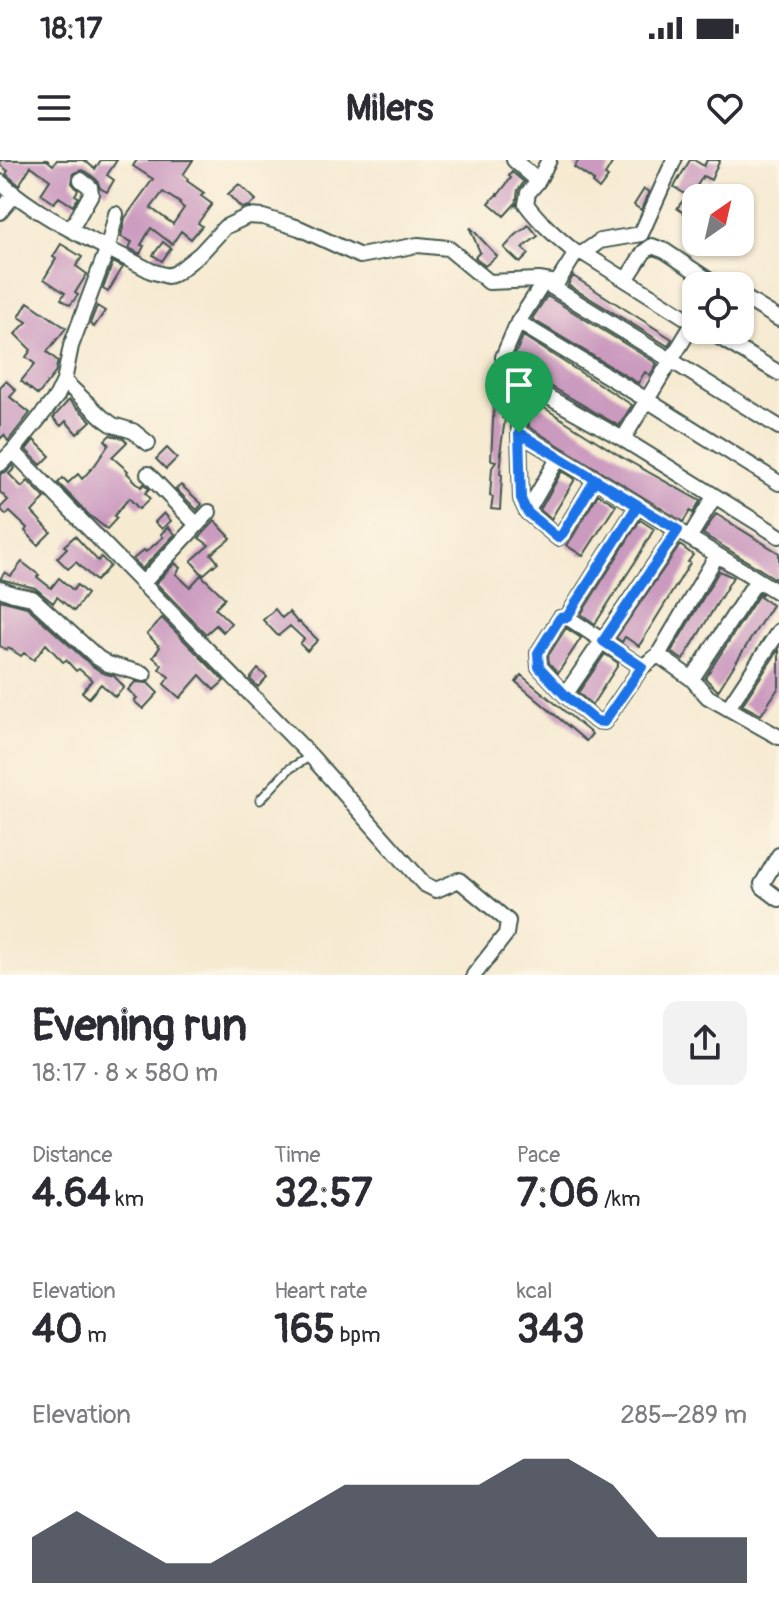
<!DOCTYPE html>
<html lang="en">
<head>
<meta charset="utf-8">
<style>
  :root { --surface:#fff; --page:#f2f2f3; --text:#2b2b33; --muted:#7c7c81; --accent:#111827 }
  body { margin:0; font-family:Pangolin,sans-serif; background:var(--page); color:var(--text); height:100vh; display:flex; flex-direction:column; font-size:30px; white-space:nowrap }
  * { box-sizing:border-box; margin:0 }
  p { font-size:26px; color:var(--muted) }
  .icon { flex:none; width:44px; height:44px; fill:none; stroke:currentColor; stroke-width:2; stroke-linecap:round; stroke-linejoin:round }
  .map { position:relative; height:815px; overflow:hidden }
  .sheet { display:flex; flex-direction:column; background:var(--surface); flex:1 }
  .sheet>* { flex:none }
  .needle { width:52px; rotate:34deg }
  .buttons { position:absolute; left:682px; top:24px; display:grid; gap:16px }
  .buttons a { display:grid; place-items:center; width:72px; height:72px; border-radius:16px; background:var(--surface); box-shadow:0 2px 6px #0004; font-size:40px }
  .pin { position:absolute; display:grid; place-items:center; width:68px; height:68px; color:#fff; margin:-82px -34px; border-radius:50% 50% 50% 0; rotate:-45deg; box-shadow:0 0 8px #0007 }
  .pin .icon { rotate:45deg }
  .round { display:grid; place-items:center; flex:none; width:84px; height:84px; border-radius:16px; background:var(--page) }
  .overview { display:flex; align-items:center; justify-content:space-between; height:136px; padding:0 32px }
  h1 { font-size:44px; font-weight:800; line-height:60px }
  .stats { display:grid; grid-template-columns:repeat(3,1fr); gap:12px; height:136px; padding:8px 32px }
  .stats div { display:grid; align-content:center }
  .stats b { font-size:40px; font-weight:800 }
  .stats small { font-size:22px; font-weight:400 }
  .stats p { font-size:22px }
  .chart { height:224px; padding:16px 32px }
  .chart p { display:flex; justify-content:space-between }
  .chart svg { width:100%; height:144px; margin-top:8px; fill:var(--accent); opacity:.7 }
  .status { display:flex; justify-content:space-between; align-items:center; height:56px; padding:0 40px; background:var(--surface); direction:ltr }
  .status svg { height:22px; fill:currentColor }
  header { display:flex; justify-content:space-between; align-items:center; height:104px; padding:0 32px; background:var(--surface); font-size:36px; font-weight:800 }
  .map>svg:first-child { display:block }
</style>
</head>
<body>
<div class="status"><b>18:17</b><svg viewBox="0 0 49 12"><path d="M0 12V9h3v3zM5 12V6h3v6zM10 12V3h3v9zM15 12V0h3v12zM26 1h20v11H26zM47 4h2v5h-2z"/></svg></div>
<header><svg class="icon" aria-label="menu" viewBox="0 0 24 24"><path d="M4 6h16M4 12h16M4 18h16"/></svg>Milers<svg class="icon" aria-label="heart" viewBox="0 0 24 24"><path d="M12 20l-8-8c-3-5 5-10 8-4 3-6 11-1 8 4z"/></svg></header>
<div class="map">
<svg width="779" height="815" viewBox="0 0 779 815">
  <rect width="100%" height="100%" fill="#fcf5e5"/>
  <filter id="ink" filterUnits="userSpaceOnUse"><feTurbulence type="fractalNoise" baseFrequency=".0125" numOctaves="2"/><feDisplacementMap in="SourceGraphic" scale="16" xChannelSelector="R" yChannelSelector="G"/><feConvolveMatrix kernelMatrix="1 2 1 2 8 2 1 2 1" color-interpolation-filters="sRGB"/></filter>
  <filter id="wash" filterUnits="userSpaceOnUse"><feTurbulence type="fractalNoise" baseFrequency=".006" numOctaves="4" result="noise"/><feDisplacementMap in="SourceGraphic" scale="32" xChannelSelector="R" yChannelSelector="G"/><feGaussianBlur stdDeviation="1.8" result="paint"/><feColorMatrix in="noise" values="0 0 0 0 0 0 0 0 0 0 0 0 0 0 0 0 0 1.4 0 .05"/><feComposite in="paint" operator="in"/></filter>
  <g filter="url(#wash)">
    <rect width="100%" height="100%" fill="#f6ead1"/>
    <g id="blocks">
      <!-- building -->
      <path fill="#cb9abf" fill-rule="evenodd" d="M0,0h47l6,5 4,-5h27l11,9 6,-9h16l-10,15 7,5 -7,12 -7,-4 -3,-8 -10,-8 -5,-2 -8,3 -2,10 6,7 -3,5 3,2 -5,9 -14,-9 -5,6 -13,-9 9,-14 -19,-14 -12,19 -13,-11 2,-3 -8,-6z
        M137,0h56l-10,15 5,4 -1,2 17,12 -3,3 11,8 -14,19 4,3 -11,13 -10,-8 -9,13 -21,-16 -10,17 3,1 -4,8 -11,-6 3,-6 -11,-5 4,-19 28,-39 -20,-13zM163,32l17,11 -1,1 5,4 -11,16 -22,-16z
        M579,0h35l-9,15 3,2 -9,12 -7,-6 2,-2 -20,-14z
        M690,0h4l10,6 3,-6h13l-9,20 -8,-4 -13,21 -16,-10z
        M512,12l12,10 -6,8 -2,15 -1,-1 -11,12 -15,-13 8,-9 1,1 13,-17 -2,-2z
        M239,24l17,16 -7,6 -8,2 -13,-14z
        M644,29l5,3 -8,18 -7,-5z
        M686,37l7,6 -8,11 -8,-6z
        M529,65l9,11 -16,12 7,6 -9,9 -16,-15 12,-13z
        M471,68l26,28 -12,10 -10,-9 5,-5 -10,-23z
        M163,82l8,6 -9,13 -9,-6z
        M61,84l21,13 -6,9 11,8 -12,19 3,2 -8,10 -9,-6 4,-6 -21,-14 12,-20 -3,-2z
        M113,102l10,5 -15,25 -5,-3z
        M573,116l99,63 -4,7 -100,-61z
        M547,136l106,65 4,3 -7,11 -5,-3 -7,11 -106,-64z
        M28,142l38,26 -19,24 11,9 -3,12 -17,22 -17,-14 14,-17 -9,-7 5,-7 -16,-16 12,-12 -8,-5z
        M97,146l8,5 -11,16 -4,-3z
        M523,176l109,69 -13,21 -96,-56 -9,-13z
        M6,221l10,9 -6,7 20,16 -22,28 -4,-6 -4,4v-52z
        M495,221l10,1 -3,36 3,1 -5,35 2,-2 -2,22 2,1 -2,35 -9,-1 2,-12 -3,-1 2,-28 4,-7 -5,-1z
        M69,240l22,21 -14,13 -11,-13 -5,5 -8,-8z
        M535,242l90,57 75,42 -7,12 -3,-2 -7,11 -3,-2 -151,-93v-16z
        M110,275l13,3 4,4 -15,15 16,14 -1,2 14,14 3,-3 5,5 -4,4 5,6 -11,10 -10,-11 -15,18 3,2 -10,11 -18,-14 -31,-32 5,-5 5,5 10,-9 4,5 13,-14 14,-21 -4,-4z
        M34,280l16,16 -9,9 -15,-15z
        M167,288l10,10 -11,11 -10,-10z
        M13,305l2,3 -6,6 13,13 6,-6 17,17 -13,14 19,20 -13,13 -13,-14 2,-3 -17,-16 -4,3 -6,-7 8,-8 -8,-8v-18l6,-2z
        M562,311l13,8 -24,40 -11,-9z
        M181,325l21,19 -5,6 -21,-21z
        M598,334l18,11 -33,51 -17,-11 6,-7z
        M164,353l7,8 -9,8 -7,-7z
        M716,354l63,39v28l-76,-47z
        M640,360l14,9 -19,33 -40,62 -14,-10z
        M215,361l16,17 -20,16 7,8 -15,13 -12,-14 18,-16 -10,-7z
        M168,367l7,7 -33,35 -9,-10 11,-9 2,2 17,-15 -2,-3z
        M75,376l23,25 3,-4 9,9 -14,15 -20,-19 -8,7 -11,-11 10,-10 -3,-2z
        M680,385l13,10 -5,7 2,1 -51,83 -14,-9 -3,5 -6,-4z
        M22,402l17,13 -2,2 14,11 8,-10 14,12 4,-5 10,9 -13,17 -17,-14 -4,6 -18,-15 -35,-9 5,-7 6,4z
        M175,403l5,5 -4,6 14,13 11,-12 24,23 -10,10 16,15 -8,9 -7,-7 -10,9 -50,-51z
        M719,411l14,6 -50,83 -12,-8z
        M760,433l2,1 -2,3 12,8 -54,86 -13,-13z
        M0,440l27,7 64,58 12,8 11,3 10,11 -9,10 -14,-13 -12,14 -7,-6 10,-12 -13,-11 -3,2 -10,-11 -3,2 -17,-18 -12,16 -10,-7 -3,3 -12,-8 -2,2 -7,-4z
        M275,449l7,9 7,-6 9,11 1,-1 19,18 -11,11 -7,-7 4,-5 -14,-13 -12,10 -15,-16z
        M162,458l62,63 -10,9 -14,-15 -20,23 -16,-14 5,-7 -10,-8 3,-4 -9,-8 7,-10 -13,-13z
        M566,468l15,10 -23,35 -9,-10 -1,-7z
        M779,489v38l-18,28 -19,-10z
        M605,494l13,9v2l-26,40 -14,-12z
        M258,509l9,8 -9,10 -8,-8z
        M521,515l71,59 -6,7 -70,-59z
        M135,522l13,1 10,10 -15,16 -9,-8 3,-3 -9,-8z"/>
    </g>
  </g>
  <g filter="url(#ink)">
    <use href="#blocks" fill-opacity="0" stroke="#3f574c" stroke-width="2"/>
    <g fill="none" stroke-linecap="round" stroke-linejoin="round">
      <!-- lane casing -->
      <g stroke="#3f574c" stroke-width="11">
        <path id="lane" d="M260,640l29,-31 22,-13"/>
      </g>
      <!-- street casing -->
      <g stroke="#3f574c" stroke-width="18">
        <path id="street" d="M514,0l24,21
          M549,0l-11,21 -10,12 -2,11c14,19 32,34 50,49h7l113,71
          M0,22c43,39 100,61 151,89l17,5 8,-3 24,-19 25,-27 23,-11 15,1 36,11 61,28 58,-11 30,3 41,34 50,-2 18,3 19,-30
          M0,52l14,-17
          M71,69l20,-35 -1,-7 -9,-7
          M583,93l17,-12 41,-7 33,-74
          M626,120l18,-28 8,-6 13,5 51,34 5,1
          M544,122l-26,40 -15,35 2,6 13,17 105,59 156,97
          M544,122l235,145
          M740,135l39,24
          M518,162l129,78 132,83
          M707,170l72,43
          M518,220l1,53 260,160
          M64,221l38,36 11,8 20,6 15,12
          M519,273l2,66 6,13 31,26 5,-5 32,-53
          M623,279l73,-120
          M13,291l298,305 113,128 12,6 23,-10 49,41 -2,13 -32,41
          M0,304l13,-13 44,-55 7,-15 7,-35 37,-99 8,-33
          M148,314l49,51
          M638,345l-71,112 -7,1 -22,35 1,14 26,28 31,26 8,1 38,-55
          M527,352l32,-55
          M689,378l25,-41
          M142,424l67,-72
          M0,429l13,5 19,4 66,60 10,6 36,10
          M567,457l75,50 16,-12 34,24 16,18 71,40
          M658,495l59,-100
          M692,519l65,-99
          M565,535l113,-165
          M728,548l51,-77
          M779,695l-17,29 1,3 16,12"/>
      </g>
      <!-- lane -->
      <use href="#lane" stroke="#fff" stroke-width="7"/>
      <!-- street -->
      <use href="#street" stroke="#fff" stroke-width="14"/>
    </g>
  </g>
  <g fill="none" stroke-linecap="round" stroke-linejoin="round" filter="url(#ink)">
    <!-- route casing -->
    <g stroke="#fff" stroke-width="16">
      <path id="route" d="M519,273l119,72 -71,112 -7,1 -22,35 1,14 26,28 31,26 8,1 38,-55 -39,-26 75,-111 -83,-50 -32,53 -5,5 -31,-26 -6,-13 -2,-66"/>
    </g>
    <!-- route -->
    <use href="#route" stroke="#1a73e8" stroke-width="10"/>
  </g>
</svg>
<div class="buttons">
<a><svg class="needle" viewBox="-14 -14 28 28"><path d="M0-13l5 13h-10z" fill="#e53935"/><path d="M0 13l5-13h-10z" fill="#7c7c81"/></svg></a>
<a><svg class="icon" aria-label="locate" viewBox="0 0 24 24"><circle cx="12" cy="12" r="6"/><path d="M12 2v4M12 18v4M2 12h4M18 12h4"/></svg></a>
</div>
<div class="pin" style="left:519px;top:273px;background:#1e9e55"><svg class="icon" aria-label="arrive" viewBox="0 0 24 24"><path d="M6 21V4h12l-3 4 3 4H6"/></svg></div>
</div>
<section class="sheet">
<div class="overview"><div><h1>Evening run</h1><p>18:17 · 8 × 580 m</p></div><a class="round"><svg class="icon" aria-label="share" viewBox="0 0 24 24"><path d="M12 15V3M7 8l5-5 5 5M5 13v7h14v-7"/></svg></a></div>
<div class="stats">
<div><p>Distance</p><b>4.64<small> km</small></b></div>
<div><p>Time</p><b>32:57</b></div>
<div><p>Pace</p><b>7:06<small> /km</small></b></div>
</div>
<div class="stats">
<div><p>Elevation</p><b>40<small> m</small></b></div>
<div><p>Heart rate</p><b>165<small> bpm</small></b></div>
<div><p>kcal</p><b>343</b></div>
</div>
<div class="chart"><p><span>Elevation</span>285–289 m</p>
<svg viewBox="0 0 160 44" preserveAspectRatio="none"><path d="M0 44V30L10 22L20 30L30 38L40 38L50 30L60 22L70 14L80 14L90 14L100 14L110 6L120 6L130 14L140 30L150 30L160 30V44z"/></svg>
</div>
</section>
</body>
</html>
